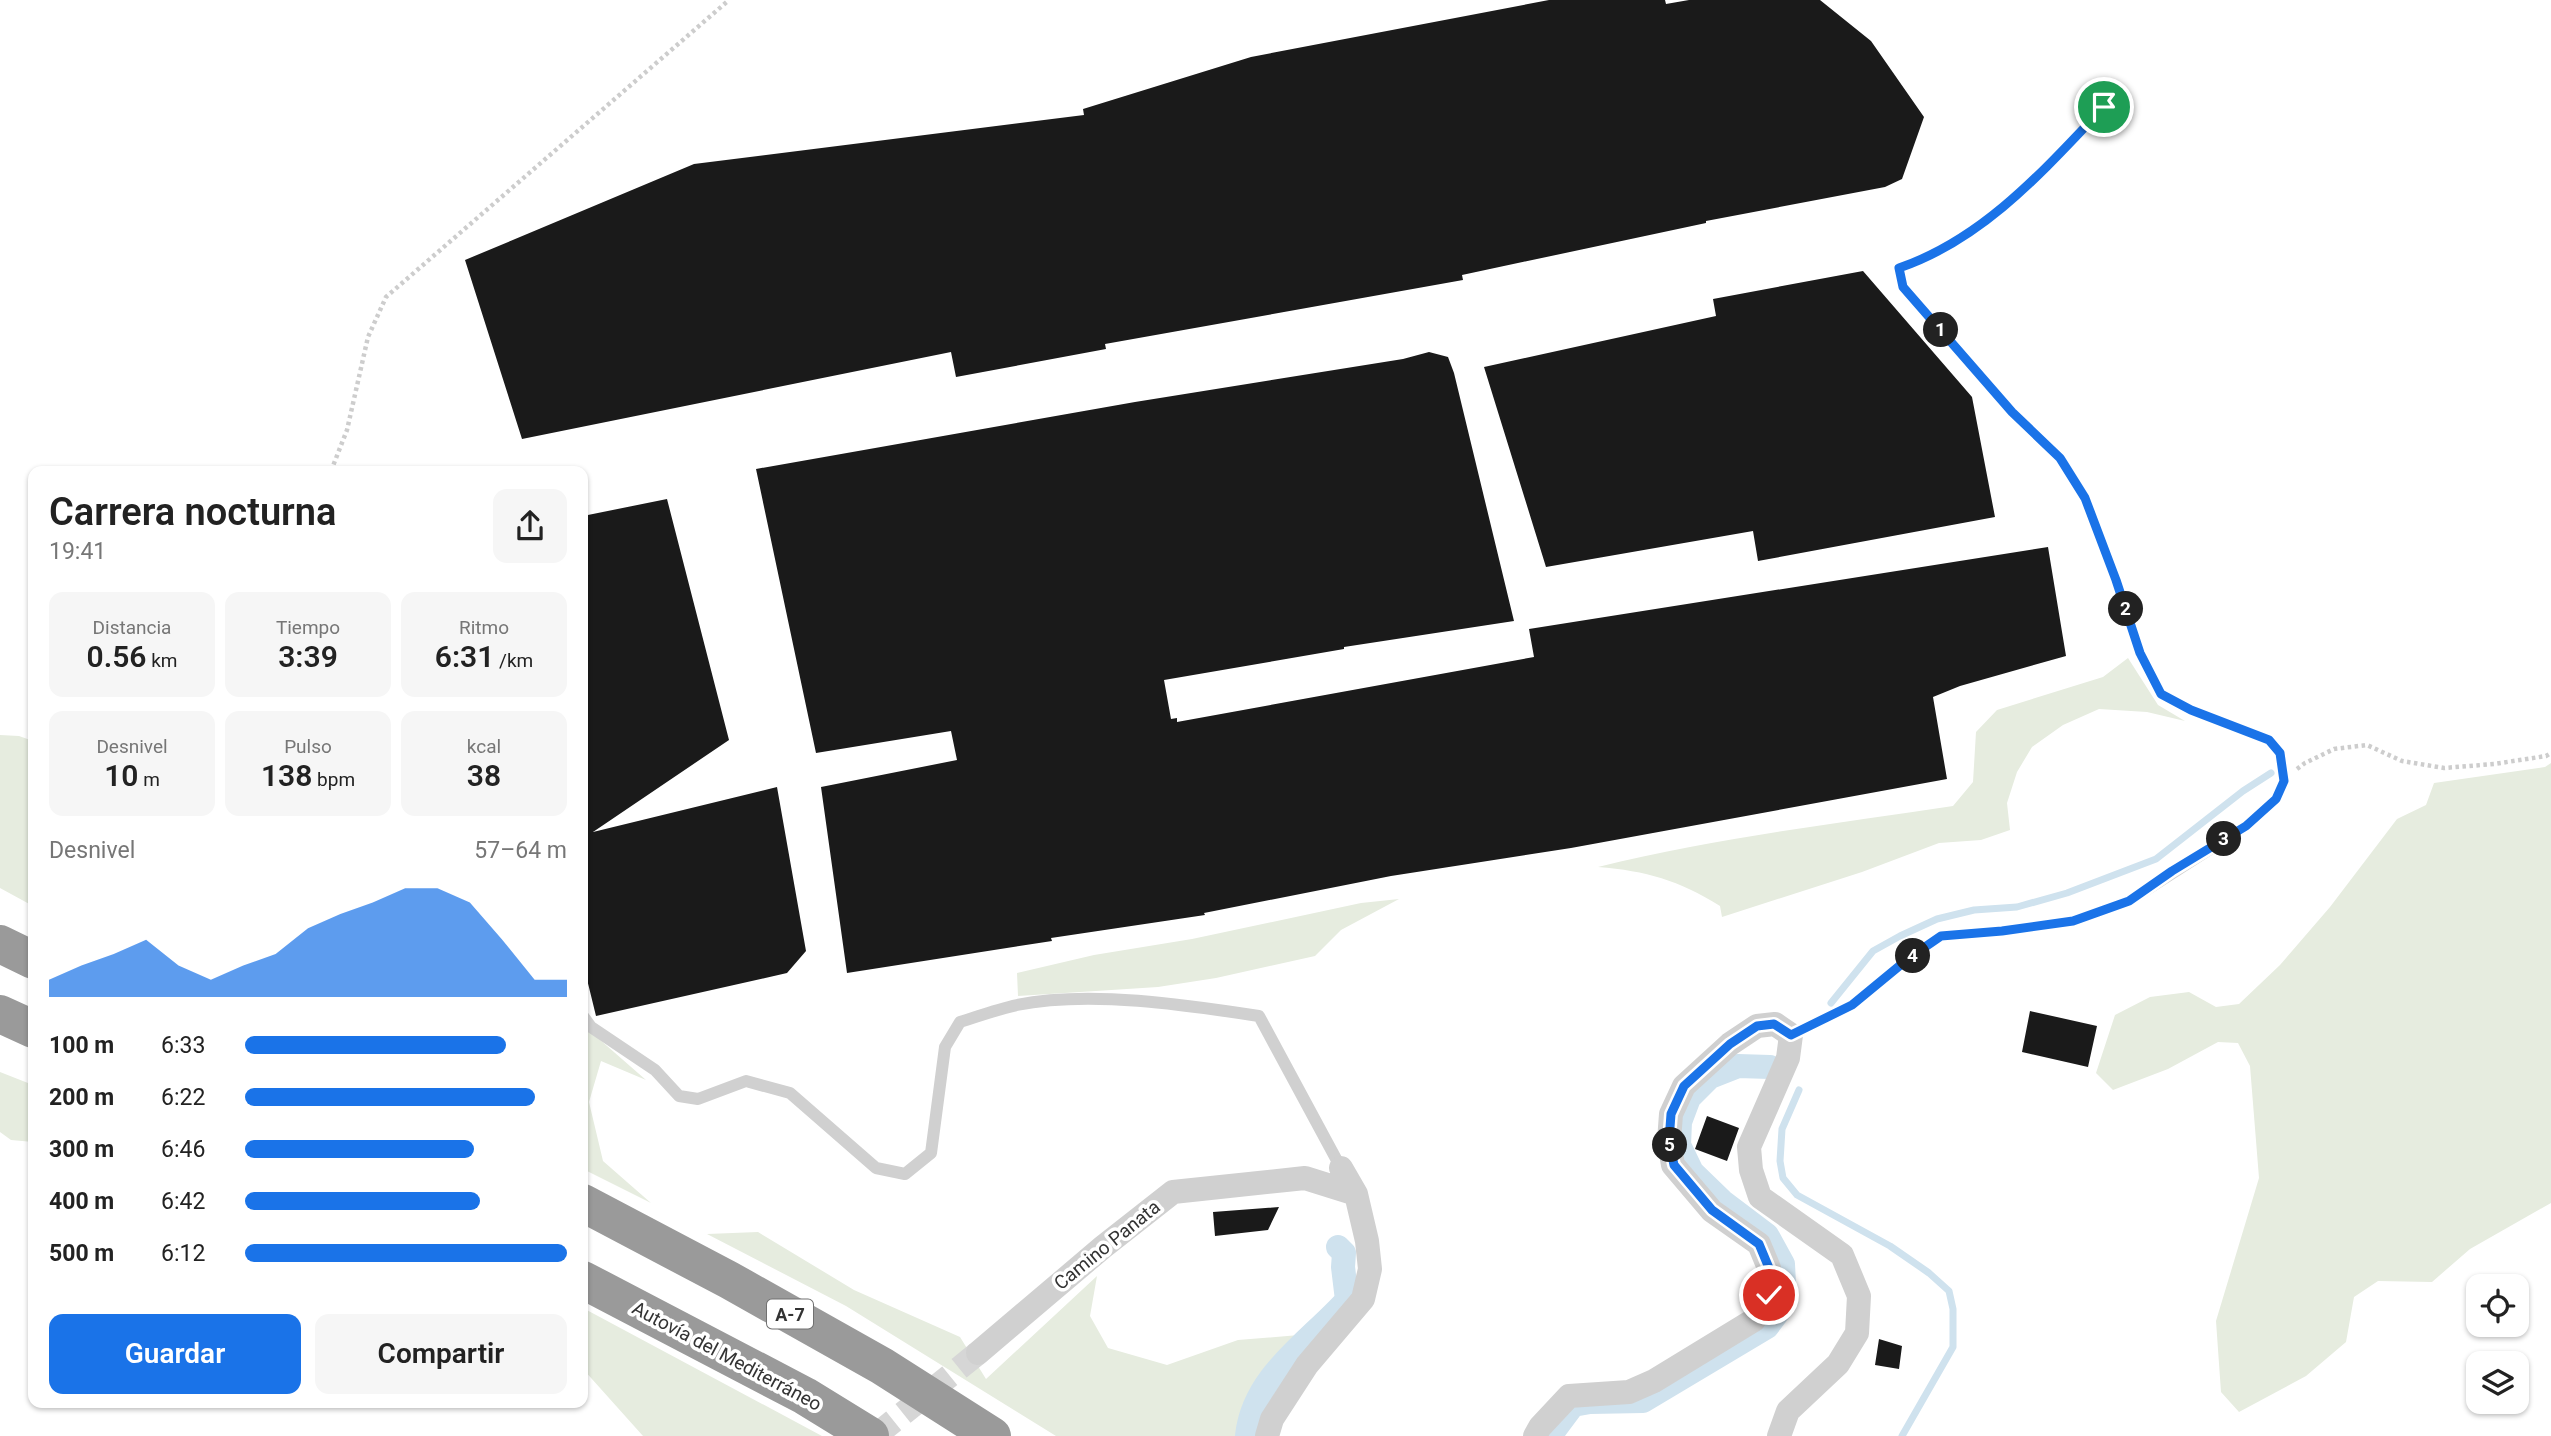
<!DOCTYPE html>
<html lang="es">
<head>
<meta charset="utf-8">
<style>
  :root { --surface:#fff; --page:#f6f6f6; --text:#222; --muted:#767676; --accent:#1a73e8 }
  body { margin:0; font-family:Roboto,sans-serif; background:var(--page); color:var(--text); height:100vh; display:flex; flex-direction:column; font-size:26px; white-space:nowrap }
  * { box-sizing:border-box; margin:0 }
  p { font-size:23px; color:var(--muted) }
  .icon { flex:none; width:38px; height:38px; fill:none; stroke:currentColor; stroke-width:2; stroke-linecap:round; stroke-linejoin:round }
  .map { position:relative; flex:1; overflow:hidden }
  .side { position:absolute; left:28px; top:466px; width:560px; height:942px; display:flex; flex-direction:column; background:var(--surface); border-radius:14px; box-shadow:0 2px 5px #0004 }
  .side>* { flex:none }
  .tools { position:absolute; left:2466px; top:1274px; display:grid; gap:14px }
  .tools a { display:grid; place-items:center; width:63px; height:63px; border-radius:14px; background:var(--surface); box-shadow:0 2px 5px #0004; font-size:35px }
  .pin { position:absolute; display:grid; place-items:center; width:60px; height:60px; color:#fff; margin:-30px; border:4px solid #fff; border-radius:50%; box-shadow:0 2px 7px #0007 }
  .km { position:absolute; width:35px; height:35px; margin:-18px; border-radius:50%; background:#222; color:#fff; font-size:19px; line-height:35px; text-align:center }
  .round { display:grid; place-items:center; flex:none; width:74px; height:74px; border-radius:14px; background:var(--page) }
  .head { display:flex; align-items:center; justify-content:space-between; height:119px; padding:0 21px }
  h1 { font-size:38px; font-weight:600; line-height:52px }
  .figures { display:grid; grid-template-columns:repeat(3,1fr); gap:10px; height:119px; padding:7px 21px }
  .figures div { display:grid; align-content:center; border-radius:14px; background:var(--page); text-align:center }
  .figures b { font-size:30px; font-weight:600 }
  .figures small { font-size:19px; font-weight:400 }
  .figures p { font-size:19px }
  .chart { height:196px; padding:14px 21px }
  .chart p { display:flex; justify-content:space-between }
  .chart svg { width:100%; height:126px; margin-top:7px; fill:var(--accent); opacity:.7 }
  .action { display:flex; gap:14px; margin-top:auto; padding:14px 21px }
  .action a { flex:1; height:80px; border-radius:14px; background:var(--accent); color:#fff; font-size:28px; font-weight:600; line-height:80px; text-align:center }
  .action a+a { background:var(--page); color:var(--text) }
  ul { padding:0 21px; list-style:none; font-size:23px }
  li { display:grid; grid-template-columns:112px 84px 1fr; align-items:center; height:52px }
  li i { height:18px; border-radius:9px; background:var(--accent) }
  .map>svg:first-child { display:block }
</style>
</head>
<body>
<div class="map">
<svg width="2551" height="1436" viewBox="0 0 2551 1436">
  <rect width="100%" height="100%" fill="#fff"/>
  <!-- green -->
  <path fill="#e6ecdf" d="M2128,658l30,47 27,16 -38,-9 -48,-3 -36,16 -31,22 -15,25 -10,31 3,27 -29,10 -42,3 -77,29 -140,45 -2,-11c-42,-26 -73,-35 -122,-39 117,-29 236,-43 355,-61l20,-24 3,-50 21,-22 106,-33z
    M0,735l19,1 14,5v165l-33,-18z
    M2551,763v440l-81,46 -38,33 -54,-1 -24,16 -8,45 -40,34 -67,36 -18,-20 -5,-71 43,-143 -9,-112 -12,-23 -20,-1 -50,27 -55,21 -17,-17 19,-58 35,-18 39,-5 27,15 23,-3 41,-39 50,-58 67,-88 29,-14 8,-22 111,-16z
    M1399,899l-58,31 -26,26 -99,22 -58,9 -140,9 -1,-23 77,-18 98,-16 169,-36z
    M583,1025l63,55 -45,-19 -12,41 14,59 48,42 -68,-34z
    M0,1072l33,13v57l-22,-2 -11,-8z
    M758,1232l96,58 106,47 26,42 111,-103 -7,40 18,32 59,17 71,-25 61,-5 23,-5c-30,30 -66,61 -69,106h-197l-210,-130 -139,-72z
    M583,1308l239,128h-179l-60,-67z"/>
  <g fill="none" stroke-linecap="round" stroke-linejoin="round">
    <!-- stream -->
    <path stroke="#cfe2ee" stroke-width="7" d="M1831,1003l42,-52 27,-15 37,-17 37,-9 43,-3 50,-14 89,-34 87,-68 28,-18
      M1799,1090l-17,39 -2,32 3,17 14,17 93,51 39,27 20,18 4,18v38l-51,89"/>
    <!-- canal -->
    <path stroke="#cfe2ee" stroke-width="24" d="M1247,1436c6,-60 62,-94 100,-136l-4,-33 1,-14 -6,-6
      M1550,1436l23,-31 17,-3 53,-1 124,-74 18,-24 -2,-39 -16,-29 -45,-34 -30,-29 -13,-27 1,-23 9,-24 21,-21 28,-11 32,1"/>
  </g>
  <!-- building -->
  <path fill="#1a1a1a" d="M1549,0h116l1,4 23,-4h131l51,41 53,76 -22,62 -17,8 -179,34v2l-244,52 1,5 -358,64 1,5 -150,28 -5,-25 -429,87 -57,-179 229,-96 390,-49 -1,-6 168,-52z
    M1863,271l109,126 23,120 -237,44 -5,-30 -207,36 -62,-200 232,-51 -3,-17z
    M1429,352l19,5 6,16 60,248 -170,26v2l-180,31 7,39 6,-1v4l357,-65 -5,-28 519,-82 18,109 -106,30 -27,11 14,82 -376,69 -180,28 -187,37 1,2 -154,23 1,3 -205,32 -26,-186 136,-27 -6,-29 -135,22 -60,-284 379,-67 268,-43z
    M667,499l62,241 -136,92 184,-45 29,164 -19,22 -191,43 -13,-53v-447z
    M2030,1011l67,15 -9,41 -66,-15z
    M1707,1116l32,12 -12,33 -32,-12z
    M1279,1207l-11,23 -53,6 -2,-24z
    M1879,1339l23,7 -3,23 -24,-4z"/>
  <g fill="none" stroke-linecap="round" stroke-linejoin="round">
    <!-- minor-tunnel -->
    <path stroke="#d6d6d6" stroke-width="24" stroke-dasharray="24 12" stroke-linecap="butt" d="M875,1436l103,-83"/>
    <!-- path -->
    <path stroke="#cdcdcd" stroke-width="4.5" stroke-dasharray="3.5 3.5" stroke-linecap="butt" d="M331,471l16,-41 21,-93 18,-40 343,-297
      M2297,769l8,-6 29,-14 33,-4 35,16 42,7 50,-4 52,-8 5,-3"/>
    <!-- service -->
    <path stroke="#d0d0d0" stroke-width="12" d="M583,1016l8,11 64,43 24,26 19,3 48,-18 44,12 86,75 29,6 26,-21 14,-106 15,-25c19,-6 38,-13 57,-17 72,-15 170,0 242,11l82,152
      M1791,1035l61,-30 57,-47 32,-22 61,-5 71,-10 56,-20 117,-75 30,-27 8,-18 -4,-28 -12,-13 -77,-30 -30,-16 -21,-41 -24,-73 -31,-82 -24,-39 -49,-47 -109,-125 -4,-19c85,-28 145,-98 205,-161"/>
    <!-- minor -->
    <path stroke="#d0d0d0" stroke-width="24" d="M978,1353l125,-106 70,-55 132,-14 51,16
      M1267,1436l5,-17 35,-54 56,-66 7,-30 -3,-28 -11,-47 -15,-26
      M1535,1436l5,-9 29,-31 60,-4 25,-11 100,-61 15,-25v-27l-10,-24 -47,-33 -39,-46 -4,-24 2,-27 13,-28 46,-42 27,-18 18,-2 16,11 -3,23 -39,89 2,23 9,27 82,58 17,41 -2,37 -19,31 -50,47 -9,25"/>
    <!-- motorway -->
    <path stroke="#9a9a9a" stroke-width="38" d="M0,944l33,16
      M0,1014l33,15
      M583,1203l146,77 153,86 110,70
      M583,1280l222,116 65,40"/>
  </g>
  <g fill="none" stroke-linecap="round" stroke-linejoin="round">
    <!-- route casing -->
    <g stroke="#fff" stroke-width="14">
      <path id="route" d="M1769,1295v-27l-10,-24 -47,-34 -38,-45 -5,-24 2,-27 13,-28 46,-42 27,-18 17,-2 17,11 61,-30 57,-47 32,-22 61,-5 71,-10 56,-20 43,-30 74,-45 30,-27 8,-18 -4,-28 -11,-13 -78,-30 -30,-16 -21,-41 -24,-73 -31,-82 -25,-40 -48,-46 -109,-125 -4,-19c85,-29 145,-98 205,-161"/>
    </g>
    <!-- route -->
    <use href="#route" stroke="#1a73e8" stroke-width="9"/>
  </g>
  <g text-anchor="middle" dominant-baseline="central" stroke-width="7" stroke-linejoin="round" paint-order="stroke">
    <!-- shield labels -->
    <rect fill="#fff" stroke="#707070" stroke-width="2" x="767" y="1299.5" width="46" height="29" rx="5"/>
    <g font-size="18" font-weight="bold" fill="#333">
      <text x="790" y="1314">A-7</text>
    </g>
    <!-- street labels -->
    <g font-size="19" fill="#333" stroke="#fff">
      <text transform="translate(1107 1245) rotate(-39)">Camino Panata</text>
      <text transform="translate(727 1356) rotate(28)">Autovía del Mediterráneo</text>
    </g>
  </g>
</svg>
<div class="tools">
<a><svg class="icon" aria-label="locate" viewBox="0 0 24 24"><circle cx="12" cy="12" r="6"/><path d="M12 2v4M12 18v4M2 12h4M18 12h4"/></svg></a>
<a><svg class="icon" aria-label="layers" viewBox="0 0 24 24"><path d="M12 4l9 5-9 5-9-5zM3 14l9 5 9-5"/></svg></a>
</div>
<div class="pin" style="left:2104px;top:107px;background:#1e9e55"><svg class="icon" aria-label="arrive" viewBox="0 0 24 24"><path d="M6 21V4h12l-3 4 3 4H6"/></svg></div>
<div class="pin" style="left:1769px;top:1295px;background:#d93025"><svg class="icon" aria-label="check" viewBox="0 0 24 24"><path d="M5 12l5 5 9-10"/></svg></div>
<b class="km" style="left:1941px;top:330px">1</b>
<b class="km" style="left:2126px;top:609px">2</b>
<b class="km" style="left:2224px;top:839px">3</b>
<b class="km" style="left:1913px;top:956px">4</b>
<b class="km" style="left:1670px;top:1145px">5</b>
<section class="side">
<div class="head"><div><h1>Carrera nocturna</h1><p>19:41</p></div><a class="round"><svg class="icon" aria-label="share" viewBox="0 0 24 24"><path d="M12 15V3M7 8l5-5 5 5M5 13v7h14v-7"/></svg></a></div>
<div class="figures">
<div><p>Distancia</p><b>0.56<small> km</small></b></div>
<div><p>Tiempo</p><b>3:39</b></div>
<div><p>Ritmo</p><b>6:31<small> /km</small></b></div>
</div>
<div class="figures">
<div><p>Desnivel</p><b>10<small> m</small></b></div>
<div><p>Pulso</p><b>138<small> bpm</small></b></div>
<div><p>kcal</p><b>38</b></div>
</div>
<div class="chart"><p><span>Desnivel</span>57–64 m</p>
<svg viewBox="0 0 160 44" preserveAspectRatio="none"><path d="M0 44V38L10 33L20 29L30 24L40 33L50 38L60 33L70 29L80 20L90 15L100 11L110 6L120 6L130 11L140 24L150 38L160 38V44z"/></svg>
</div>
<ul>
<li><b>100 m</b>6:33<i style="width:81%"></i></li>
<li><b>200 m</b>6:22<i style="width:90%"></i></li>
<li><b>300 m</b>6:46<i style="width:71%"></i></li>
<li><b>400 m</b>6:42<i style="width:73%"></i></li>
<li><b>500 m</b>6:12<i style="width:100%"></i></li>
</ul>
<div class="action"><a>Guardar</a><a>Compartir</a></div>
</section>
</div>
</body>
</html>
